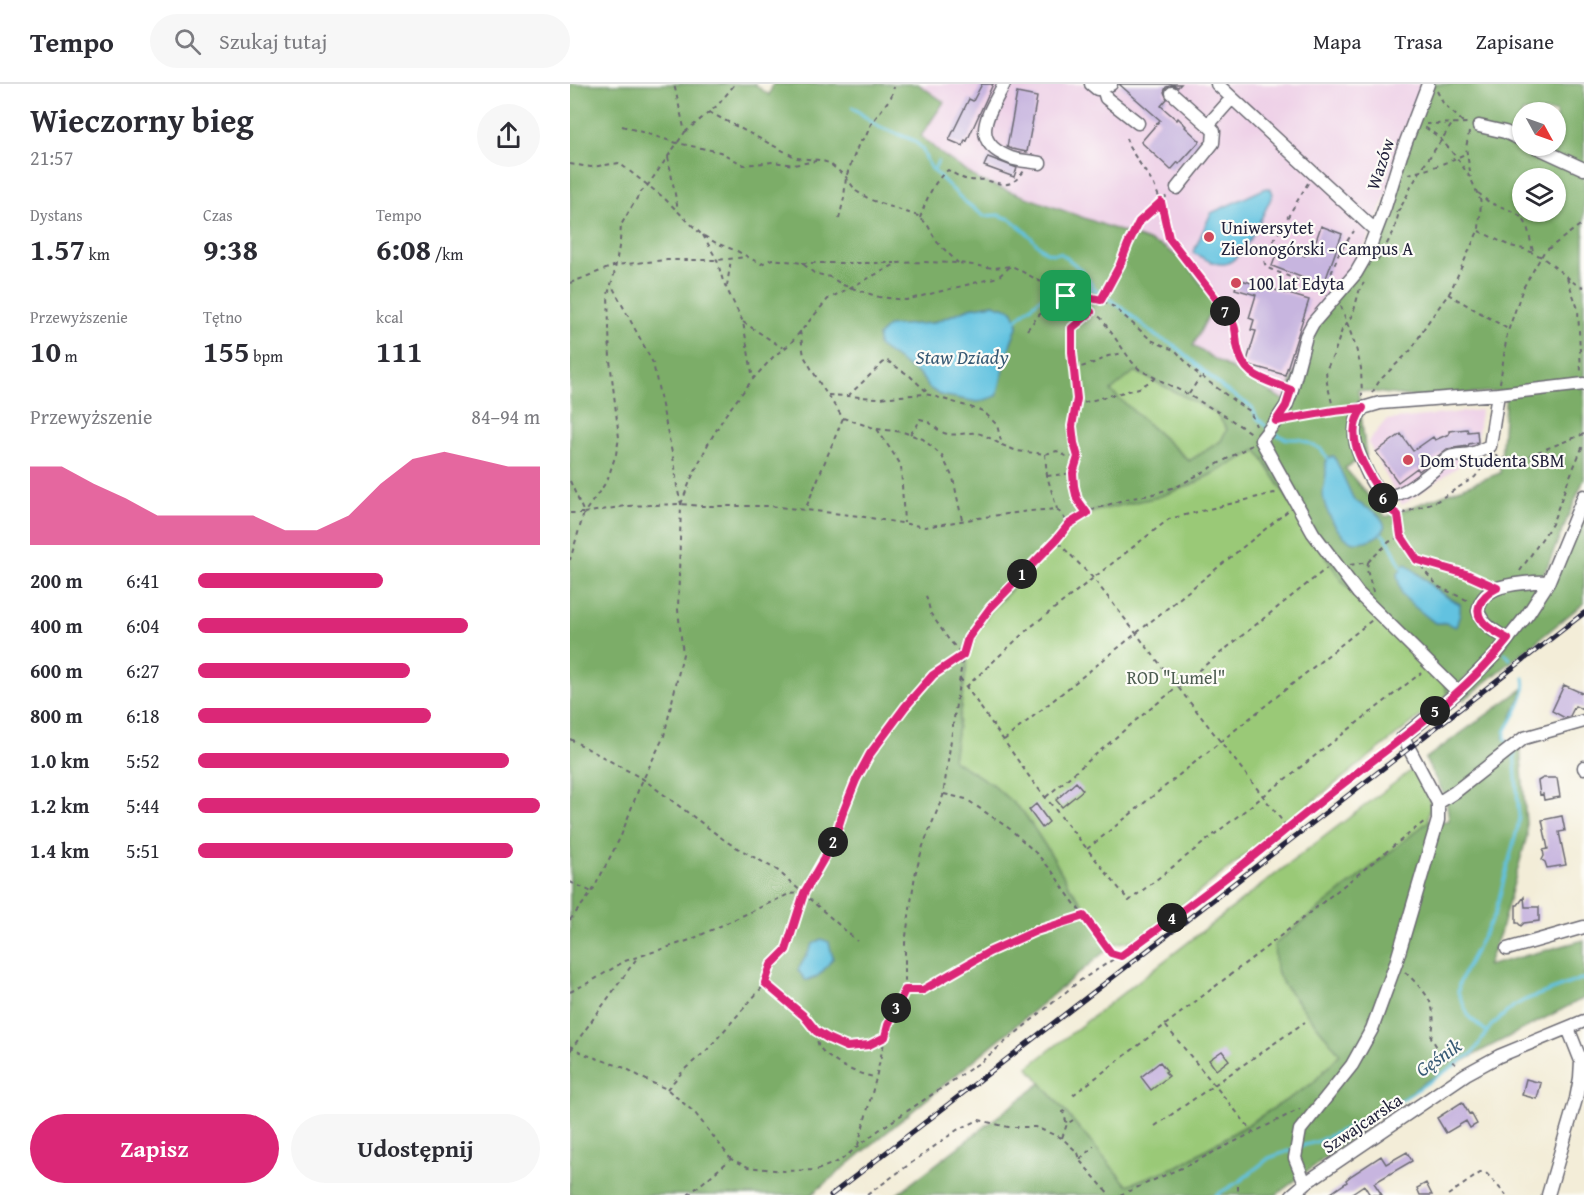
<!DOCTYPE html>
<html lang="pl">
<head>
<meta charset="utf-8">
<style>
  :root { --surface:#fff; --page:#f7f7f7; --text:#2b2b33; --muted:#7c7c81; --line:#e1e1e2; --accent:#db2777 }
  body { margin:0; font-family:"Gentium Book Plus",serif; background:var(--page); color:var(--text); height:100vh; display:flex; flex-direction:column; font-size:22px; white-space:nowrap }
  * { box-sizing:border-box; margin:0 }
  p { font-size:20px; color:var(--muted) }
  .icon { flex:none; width:33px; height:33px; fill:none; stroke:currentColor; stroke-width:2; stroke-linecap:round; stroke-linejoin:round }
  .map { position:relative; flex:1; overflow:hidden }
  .drawer { display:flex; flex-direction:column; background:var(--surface); width:570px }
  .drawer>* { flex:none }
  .needle { width:39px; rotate:130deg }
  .controls { position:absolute; left:942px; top:18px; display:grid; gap:12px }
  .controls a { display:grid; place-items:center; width:54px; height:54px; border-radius:50%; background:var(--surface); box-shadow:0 2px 4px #0004; font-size:30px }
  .pin { position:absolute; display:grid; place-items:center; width:51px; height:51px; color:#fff; margin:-26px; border-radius:12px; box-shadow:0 3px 9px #0006 }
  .km { position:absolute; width:30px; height:30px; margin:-15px; border-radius:50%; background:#222; color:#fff; font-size:16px; line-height:30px; text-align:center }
  .round { display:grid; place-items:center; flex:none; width:63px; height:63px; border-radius:32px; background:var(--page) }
  .headline { display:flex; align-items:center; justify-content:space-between; height:102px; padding:0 30px }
  h1 { font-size:33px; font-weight:700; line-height:45px }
  .figures { display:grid; grid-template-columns:repeat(3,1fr); gap:9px; height:102px; padding:6px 30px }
  .figures div { display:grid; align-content:center }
  .figures b { font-size:30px; font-weight:700 }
  .figures small { font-size:16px; font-weight:400 }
  .figures p { font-size:16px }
  .chart { height:168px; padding:12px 30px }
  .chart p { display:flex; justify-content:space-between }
  .chart svg { width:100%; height:108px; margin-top:6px; fill:var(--accent); opacity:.7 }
  .button { display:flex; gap:12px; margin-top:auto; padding:12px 30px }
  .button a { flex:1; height:69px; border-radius:36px; background:var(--accent); color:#fff; font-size:24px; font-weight:700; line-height:69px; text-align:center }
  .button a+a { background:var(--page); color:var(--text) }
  ul { padding:0 30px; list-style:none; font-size:20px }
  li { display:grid; grid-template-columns:96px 72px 1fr; align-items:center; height:45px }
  li i { height:15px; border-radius:8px; background:var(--accent) }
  header { display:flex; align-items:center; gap:36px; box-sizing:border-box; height:84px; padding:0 30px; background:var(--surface); border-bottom:2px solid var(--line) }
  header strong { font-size:28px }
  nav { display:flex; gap:33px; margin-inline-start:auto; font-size:21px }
  .search { width:420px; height:54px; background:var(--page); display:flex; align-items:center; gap:15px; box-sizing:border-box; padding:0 21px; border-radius:33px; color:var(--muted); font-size:22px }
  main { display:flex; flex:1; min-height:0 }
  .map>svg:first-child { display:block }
</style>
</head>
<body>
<header>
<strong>Tempo</strong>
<div class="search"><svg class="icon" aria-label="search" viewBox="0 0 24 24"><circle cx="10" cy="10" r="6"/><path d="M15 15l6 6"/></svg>Szukaj tutaj</div>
<nav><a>Mapa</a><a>Trasa</a><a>Zapisane</a></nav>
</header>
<main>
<section class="drawer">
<div class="headline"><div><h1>Wieczorny bieg</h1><p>21:57</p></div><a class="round"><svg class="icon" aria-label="share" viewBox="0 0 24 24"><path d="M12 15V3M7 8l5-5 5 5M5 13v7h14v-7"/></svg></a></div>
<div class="figures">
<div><p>Dystans</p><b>1.57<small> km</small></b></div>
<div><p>Czas</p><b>9:38</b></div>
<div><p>Tempo</p><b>6:08<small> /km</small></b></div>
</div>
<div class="figures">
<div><p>Przewyższenie</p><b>10<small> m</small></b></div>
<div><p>Tętno</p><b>155<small> bpm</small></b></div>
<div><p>kcal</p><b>111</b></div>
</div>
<div class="chart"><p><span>Przewyższenie</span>84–94 m</p>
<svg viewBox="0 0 160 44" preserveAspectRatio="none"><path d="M0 44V12L10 12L20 19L30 25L40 32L50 32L60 32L70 32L80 38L90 38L100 32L110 19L120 9L130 6L140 9L150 12L160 12V44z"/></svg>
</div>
<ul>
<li><b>200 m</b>6:41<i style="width:54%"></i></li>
<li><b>400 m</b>6:04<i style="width:79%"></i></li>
<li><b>600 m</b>6:27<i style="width:62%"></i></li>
<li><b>800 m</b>6:18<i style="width:68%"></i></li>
<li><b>1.0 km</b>5:52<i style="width:91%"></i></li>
<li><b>1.2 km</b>5:44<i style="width:100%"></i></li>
<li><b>1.4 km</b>5:51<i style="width:92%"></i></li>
</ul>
<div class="button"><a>Zapisz</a><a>Udostępnij</a></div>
</section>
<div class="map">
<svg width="1014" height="1111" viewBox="0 0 1014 1111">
  <rect width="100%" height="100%" fill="#fdfcf7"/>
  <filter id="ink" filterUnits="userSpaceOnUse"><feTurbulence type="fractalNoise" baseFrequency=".0167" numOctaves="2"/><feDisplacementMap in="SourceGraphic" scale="12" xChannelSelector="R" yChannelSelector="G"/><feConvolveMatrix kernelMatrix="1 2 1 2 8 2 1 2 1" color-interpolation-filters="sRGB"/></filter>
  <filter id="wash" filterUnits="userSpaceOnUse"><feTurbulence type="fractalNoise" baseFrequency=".008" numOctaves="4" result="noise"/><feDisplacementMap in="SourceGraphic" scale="24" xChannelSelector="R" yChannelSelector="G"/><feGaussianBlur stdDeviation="1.35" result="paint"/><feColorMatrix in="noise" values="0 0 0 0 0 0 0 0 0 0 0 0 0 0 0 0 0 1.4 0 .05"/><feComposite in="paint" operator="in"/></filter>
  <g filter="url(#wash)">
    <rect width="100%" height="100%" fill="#f3edd8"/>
    <!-- built -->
    <path fill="#eed0e7" d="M348,0h508l-44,122 -27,63 -70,132 -93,-55 -252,-193 -20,-17 24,-34z
      M911,326l-6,45 -73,50 -34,-63 18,-22z"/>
    <!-- green -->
    <path fill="#9ac977" stroke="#5e7659" stroke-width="1.5" d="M565,287l81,42 11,16 -6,12 -31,20 -80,-70z
      M687,366l36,57 152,177 2,11 -155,123c-6,0 -8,1 -13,5l-1,6 -138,110 -26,5 -45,-58 -17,-30 -99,-96 17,-117 19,-30 80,-84 12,-10 14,-8 63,-14 35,-13z
      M843,685c5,9 18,27 17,37 0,7 -3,8 -1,15l-155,124 9,39 57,70 -28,30 -65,41 -67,40 -53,21 -99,-119 276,-215z"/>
    <!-- forest -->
    <path fill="#7bad68" stroke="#4e6852" stroke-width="1.5" fill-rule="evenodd" d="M0,0h184l15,11 4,-11h145l26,18 -23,34 19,17 39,27 183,66 22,15 31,41 -22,44 92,55 28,-80 56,-65 60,-172h150l5,2v393l-36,86 -20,38 -13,20 -23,30 -45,42 -2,-11 -104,-104 -84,-130 -64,34 -35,13 -63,14 -14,8 -12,10 -80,84 -19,30 -17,117 39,24 32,29 28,43 17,30 45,58 -303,251h-241zM952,28h34v34h-34zM952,94h34v34h-34zM423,220l19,6 6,14 -7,18 -82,46 -41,-61 44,-4 38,-15zM565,287l81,42 11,16 -6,12 -32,20 -78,-70zM788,306l57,7 91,-6 -6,82 -114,44 -41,-49 21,-12zM835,480c19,13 33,30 55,40l-14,19h-11l-33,-28z
      M1014,427v92l-120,97 -5,-6 44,-45z
      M954,604l-21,50 17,6 7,92 -27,97 -13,33 97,-26v58l-99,51 -60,33 -149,113h-380l145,-112 86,102 53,-20 67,-40 65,-41 28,-30 -57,-70 -7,-15 -2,-24 155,-124h20l-3,-23 -21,-39z"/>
    <!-- water -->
    <path fill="#62c2e0" stroke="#42728e" stroke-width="1.5" d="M696,104l5,1 2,5c-8,16 -30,70 -50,70 -10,1 -21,-7 -30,-11l18,-40z
      M423,220l19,6 6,14 -7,18 -14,54 -19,6 -38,-7 -11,-7 -8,-12 -43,-30v-10l10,-10 44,-3 38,-15z
      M764,372l19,42c9,11 26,11 31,26 4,12 -24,21 -33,17 -13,-5 -27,-32 -28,-46 0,-8 3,-16 3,-23 0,-6 -1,-8 1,-14z
      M835,479c18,15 34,32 55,41v10l-4,13 -10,-4h-11l-20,-16 -13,-12 -5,-20z
      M251,855l8,3 4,16c-8,10 -14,22 -28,22l-7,-10 15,-26z"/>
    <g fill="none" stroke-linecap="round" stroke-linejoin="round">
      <!-- stream -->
      <path stroke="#62c2e0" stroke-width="3" d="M282,23l25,19 36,14 9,8 5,13 5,8 32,32 20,15 14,-1 12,4 14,11 16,17 6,5 7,2 7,-1c17,12 24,19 35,37
        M364,86l4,-9
        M538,214l13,9 36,30 17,8 50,44 28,18 5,11 11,10
        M446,236c12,-11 25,-24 39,-31 10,-6 32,-2 43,2
        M703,349l14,6h13l21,10 6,9
        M812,450l7,8 13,26
        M935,569l5,6
        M940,661l-5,-7v-6c9,-17 23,-35 19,-54
        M917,948l-18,-15 -11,-25 1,-8 5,-12 31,-58 22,-84 2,-12 -5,-68
        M731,1062l15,-4 73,-34 84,-55 18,-27 23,-20 11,-6 56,-21 3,1
        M646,1111l24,-14 29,-23 25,-9"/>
    </g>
    <g id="blocks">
      <!-- building -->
      <path fill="#c7b5df" d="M412,0h11l-26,57 -2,-1 -2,6 -14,-6 20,-41 4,2z
        M549,0h62l-3,3 -5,-2 -7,2 -2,5 3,7 -6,7 16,14 1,-2 8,8 -1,1 15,14 -21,23 -1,-2 -7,8 -30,-28 19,-22z
        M447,9l20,4 -10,55 -15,-3 -5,-2z
        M418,73l29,11 -3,9 -30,-11z
        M751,142l21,8 -17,47 -6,3 -47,-18 7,-19 26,9 7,-4z
        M668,195l71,21 -24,75 -39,-11 10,-33 -5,-1 3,-10 -5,-2 7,-23 -21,-6z
        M897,345l1,3 9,-1 1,11 -9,2 -1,2 -21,3 -28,22 -2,-3 -19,14 -22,-30 25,-18 12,17 20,-14 2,3 14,-6v-3z
        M994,601l20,9v16l-9,-4 -5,10 -5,2 -13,-7z
        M973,694h14l3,19 -16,3 -1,-6 -3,1 -2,-14z
        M506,698l7,8 -21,17 -6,-7z
        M466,720l13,18 -7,6 -13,-18z
        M992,732l3,15 -6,1 7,33 -19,3 -2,-6 -3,-2 2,-4 -1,-6 5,-1 -6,-29z
        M954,813l1,10h14v14l-15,2 -3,3 -3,-3h-2v-18h2z
        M652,967l7,9 -13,10 -7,-10z
        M590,978l7,9 -2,1 4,4 -18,14 -10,-13z
        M956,995l15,4 -4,16 -15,-4z
        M892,1018l7,12 2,-1 6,11 -7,4 -4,-7 -20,12 -9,-15z
        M837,1068l5,9 -38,22 8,12h-12l-6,-10 -15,10h-21l19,-13 -1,-2 6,-5 29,-19 5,8z
        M856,1099l6,12h-12l-3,-7z"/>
    </g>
  </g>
  <g filter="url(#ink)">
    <use href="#blocks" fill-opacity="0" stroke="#6b6972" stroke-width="1.5"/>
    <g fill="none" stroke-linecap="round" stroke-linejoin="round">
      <!-- minor casing -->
      <g stroke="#6b6972" stroke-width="15">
        <path id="minor" d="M434,0c-15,30 -37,57 7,74 7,3 20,3 29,5
          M521,0l6,5 6,-1 8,-4
          M647,0l159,147
          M858,0l-27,71 -16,52 -18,47 -11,19 -43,50 -7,13 -15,57 -5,13 -10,15 -15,19 52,93 45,60 100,99
          M533,4l3,10 32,25
          M602,9l36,32
          M909,42l26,6 17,8
          M964,62l50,23
          M607,104l36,-45 1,-12 -6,-6 24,-27
          M928,310l-8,52c-6,2 -11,6 -17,7 -7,3 -16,1 -23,4 -14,9 -53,51 -70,35 -9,-8 -15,-25 -20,-36 -7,-16 -8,-34 3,-48l17,-5 118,-9 86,-10
          M938,555c-13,-7 -25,-14 -30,-28 4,-23 27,-26 46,-28 8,-1 16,-2 24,-1
          M1014,683v1
          M868,719l17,-11 69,-54 60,-17
          M937,865l77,-22
          M737,1098l-4,-4 -8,-20 5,-28 52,-65 20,-36 24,-66 42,-143v-17l-35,-66 55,-45 38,-38 32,-40 20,-31 36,-87
          M722,1111l15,-13 159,-108 33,-18 85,-35
          M978,1111l28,-96 4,-21 1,-17 -13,-33"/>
      </g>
      <!-- path -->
      <path stroke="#6b6972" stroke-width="2" stroke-dasharray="4.5 4.5" stroke-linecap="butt" d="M867,7l6,12 21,20
        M139,28l88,46 22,2 10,3 17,14 10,14 15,9 47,16 9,8 10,18 21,21
        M856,40l42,-1
        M52,42l55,17 43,9 24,13 29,-3 21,3 22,-4
        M115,48l33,-27 17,-21
        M899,48l-3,16 5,29
        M556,54l3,9 25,38 7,17 8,36 59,76 8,13 1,19 5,17 7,9 31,13
        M98,73l10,53
        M0,80l21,3 28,-4 44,34 38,37 15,9 21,8 24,13 11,-5 30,4 12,10 16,4 13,8 36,12 27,3 92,-23 13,-11
        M838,90c21,-4 40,-12 59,-21
        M738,99l-44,74c0,6 1,9 6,12l55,22
        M908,109c5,3 9,9 15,11 11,4 25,7 32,18 5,10 5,21 9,32
        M826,129c9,-10 12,-22 19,-33 11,-19 25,-37 37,-56
        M350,134c6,-17 13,-37 28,-48 7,4 15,10 23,10 5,1 9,-1 14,0 20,5 25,9 39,-9
        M269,135l5,-21 2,-21 13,-34 7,-7 5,-12 20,-27 3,-10
        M909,147l31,15 14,3 18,8 35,28 7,2
        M133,151l14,25 6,21 20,41 10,57
        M808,176l16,-29 6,-23
        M232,179h93
        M997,194l11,31 3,63
        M0,199l46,-18 51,-5h50l31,-3
        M157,202l4,-27
        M755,206l14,-37 15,-22
        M878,210l60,35
        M771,222l15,42 5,20 1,28
        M173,238l40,26
        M457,246l12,-15 27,-19 13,-1 22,5 13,7 37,33 25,11 17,19 44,33 13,8 6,15
        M230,247l4,25 18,31 21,31 -38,92
        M505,289l6,-6 16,-5 11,-6 16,-3
        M930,299l7,-49 16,-46 21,-36 40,-30
        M802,309l8,-13 32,-31 14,-24 24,-33 29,-63 2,-27 -10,-23 -14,-21 -18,-21 -16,-11
        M619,310l11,-17
        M258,311l50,3 46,-4 6,1 53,16 14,14 5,20 15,6 28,3 12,-3 9,5 11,1
        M278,312l38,-36 24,16 19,18
        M506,323l10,-5 53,-14 17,-10
        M764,327l-7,-28 -1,-13 8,-16 8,-24 11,-16 7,-26 4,-5
        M273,334l34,11 24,36 3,58
        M722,335l56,-10
        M307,345l26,3 20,7 19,17 11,22 9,42
        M340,350l6,-6 4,-9c12,2 14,10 24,14 11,4 21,-1 32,0 9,1 18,8 26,12
        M682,361l-74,41 -28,9 -24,4 -34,11 -23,14 -13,16 37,38 194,249
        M475,370l2,22 10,33
        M925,371l3,2 15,3 12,-3 59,-23
        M477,392l26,-3
        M0,397l14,32 -14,47
        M111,420l10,-25 17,-35 18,-30 27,-35 21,-23 15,-11 39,-46 70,-36 26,-1 35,1 34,5 19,-2 62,34 27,18 31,44 8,8 45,23 42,24 25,17
        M818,422l2,5 8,4 39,-14 38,-24 9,-12 1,-4
        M0,429h14l23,-32 9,-27 3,-16 -9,-78 -2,-66 6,-19 6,-34 1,-16 19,-32 8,-8 37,-53 -11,-48
        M14,429l41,-7 56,-2 20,2h69l89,10 66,11 59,-10 46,-6 27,-2 12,15
        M517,429l-10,-14 -3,-13 -1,-13 5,-16 -4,-14 -2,-17 5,-27 -5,-46v-25l21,-19 8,-9 19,-35 7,-21 12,-22 29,-27
        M831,452l26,38 12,13 32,15
        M847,476l49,14 17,9
        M798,478l-1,8 6,22
        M780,481l18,-3 21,-20 12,-6 -3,-21
        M950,487l32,-47 16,-43 16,-38
        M390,594l73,104 96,119 292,-228
        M396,603l62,-58 141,-110 105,-26 5,2
        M0,655l73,40 84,63 50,28 80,71
        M434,656l285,-230
        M374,710l22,5 44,30 27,25 15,17 14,21 45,61 10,2
        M476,713l89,-76 192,-153
        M517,765l285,-229
        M0,798l22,10
        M0,836l22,-28 29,-56 18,-48 25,-52 19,-82 -5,-44 3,-106 -4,-17 -2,-20 -22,-104 -42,-79
        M835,888c22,21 34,33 26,65 9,17 13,20 28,29
        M196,899l38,33 12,15 13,8 18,8 22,-2 16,-8
        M335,906l18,-1 66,-37 47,-21 48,-15
        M0,908l20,-10 35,-21 65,-21 99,-46 15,-1
        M595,941l104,-80 156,-124
        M246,948c1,4 1,10 3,14 8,15 41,30 57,31
        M0,962l14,8 41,14 25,14 17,7 28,24 36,46
        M0,967l67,-93
        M97,1005l19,-21 21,-18 59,-67 5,-18 15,-15 18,-57 30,-52 8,-26 14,-35 14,-26 35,-47 28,-32 30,-20 -14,-15 -18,-26 -6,-22
        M503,1011l92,-70 88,107
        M495,1027l-2,1 4,12
        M585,1042l150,-104
        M492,1054l5,-14 6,-4
        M288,1061l17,-63 13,-57 17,-35v-47l10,-68 8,-29 20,-50 20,-141 5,-18 22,-29 66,-68
        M510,1075l14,-13
        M668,1102v9
        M118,1111l43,-36 17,8 36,4 33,-1 24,-10 38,-30 103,-69 96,-79 64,-41 99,-75 46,-39 108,-84
        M297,1111l90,-65 22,-10 29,7h27l27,11 16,15 3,9 29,33
        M550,1111l68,-30 112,-56
        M878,1111l32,-22h6l20,22"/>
      <!-- minor -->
      <use href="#minor" stroke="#fff" stroke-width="12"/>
      <!-- rail casing -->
      <g stroke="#22223b" stroke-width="5">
        <path id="rail" d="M261,1111l753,-582"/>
      </g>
      <!-- rail -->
      <use href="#rail" stroke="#fdfcf7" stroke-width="3" stroke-dasharray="9" stroke-linecap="butt"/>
    </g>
  </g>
  <g fill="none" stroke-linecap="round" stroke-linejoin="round" filter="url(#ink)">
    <!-- route casing -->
    <g stroke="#fff" stroke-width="12">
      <path id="route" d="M591,118l8,36 59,76c9,15 7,15 9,31 6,33 27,34 54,45l-5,16 -10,15 58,-10 29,-3c-22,28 3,61 18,86 6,9 8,16 17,21l3,21 16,24 49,14 31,14c-16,8 -27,24 -10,38 6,5 14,9 21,13 -44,56 -105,97 -160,141 -36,28 -71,57 -107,86 -39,31 -80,60 -120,90l-10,-3 -27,-37 -48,15 -47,21 -66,38h-18l-17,35 -3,12 -16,8 -22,2 -18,-8 -13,-8 -12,-15 -39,-33 6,-18 15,-15 18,-57 30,-52 8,-26 14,-35 14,-26 35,-47 28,-32 30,-20 5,-17 22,-30 66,-68 13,-16 18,-11 -10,-14 -3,-13 -1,-13 5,-16 -4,-14 -2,-17 5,-27 -5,-47v-24l19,-16 -25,-16 13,-1 22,5 19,-35 8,-21 11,-22z"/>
    </g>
    <!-- route -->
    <use href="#route" stroke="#db2777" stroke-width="8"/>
  </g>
  <!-- markers -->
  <g fill="#d1495b" stroke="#fdfcf7" stroke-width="2">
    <circle cx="639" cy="153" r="6"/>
    <circle cx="666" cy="199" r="6"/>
    <circle cx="838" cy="376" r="6"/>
  </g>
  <g text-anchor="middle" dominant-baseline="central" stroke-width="4.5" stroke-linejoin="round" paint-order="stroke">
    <!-- street labels -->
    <g font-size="18" fill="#22223b" stroke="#fdfcf7">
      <text transform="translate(810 80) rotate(-72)">Wazów</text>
      <text transform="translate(792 1039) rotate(-34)">Szwajcarska</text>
    </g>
    <!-- poi labels -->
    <g font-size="18" fill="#22223b" stroke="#fdfcf7" text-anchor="start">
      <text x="651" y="143">Uniwersytet<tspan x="651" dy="21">Zielonogórski - Campus A</tspan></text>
      <text x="678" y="199">100 lat Edyta</text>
      <text x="850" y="376">Dom Studenta SBM</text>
    </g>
    <!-- park labels -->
    <g font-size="18" fill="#4c5c50" stroke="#fdfcf7">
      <text x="606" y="593">ROD "Lumel"</text>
    </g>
    <!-- water labels -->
    <g font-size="20" font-style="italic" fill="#385a75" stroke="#fdfcf7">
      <text x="392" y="272">Staw Dziady</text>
      <text transform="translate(868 973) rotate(-35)">Gęśnik</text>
    </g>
  </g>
</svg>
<div class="controls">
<a><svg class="needle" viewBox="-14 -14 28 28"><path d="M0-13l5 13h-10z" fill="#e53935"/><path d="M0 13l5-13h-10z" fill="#7c7c81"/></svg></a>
<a><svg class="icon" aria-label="layers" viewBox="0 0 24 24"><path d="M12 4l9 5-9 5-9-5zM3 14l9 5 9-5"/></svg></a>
</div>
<div class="pin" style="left:496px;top:212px;background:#1e9e55"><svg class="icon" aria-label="arrive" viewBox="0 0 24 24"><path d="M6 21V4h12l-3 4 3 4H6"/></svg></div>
<b class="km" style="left:452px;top:490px">1</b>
<b class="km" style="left:263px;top:758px">2</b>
<b class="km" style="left:326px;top:924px">3</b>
<b class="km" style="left:602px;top:834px">4</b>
<b class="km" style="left:865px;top:627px">5</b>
<b class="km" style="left:813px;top:414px">6</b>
<b class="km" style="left:655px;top:227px">7</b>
</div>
</main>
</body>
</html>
